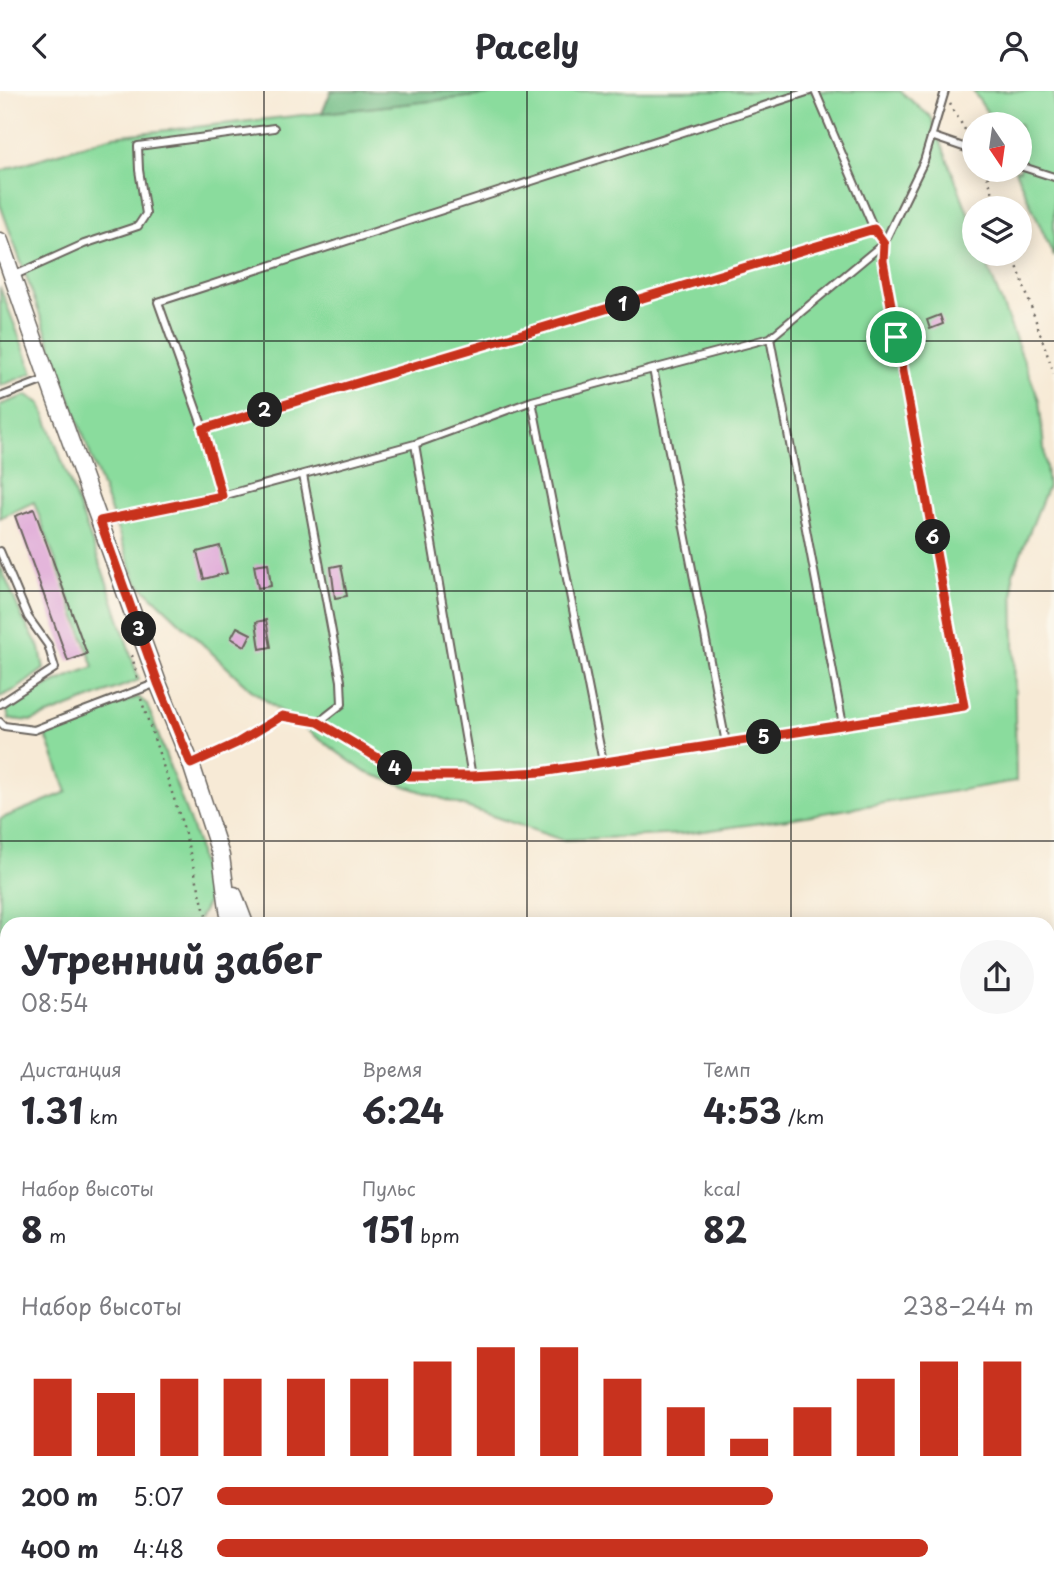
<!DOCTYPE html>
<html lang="ru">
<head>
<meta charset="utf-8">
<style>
  :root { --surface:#fff; --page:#f7f7f7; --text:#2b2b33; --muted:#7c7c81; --accent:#c8321e }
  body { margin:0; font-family:"Playpen Sans",sans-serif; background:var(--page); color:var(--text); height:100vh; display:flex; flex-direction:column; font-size:26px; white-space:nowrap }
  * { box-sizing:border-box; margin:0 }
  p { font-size:23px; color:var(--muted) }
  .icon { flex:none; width:38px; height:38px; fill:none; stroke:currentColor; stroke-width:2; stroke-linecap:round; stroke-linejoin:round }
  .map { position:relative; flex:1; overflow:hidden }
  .details { position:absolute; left:0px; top:826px; width:1055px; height:674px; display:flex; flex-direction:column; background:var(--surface); border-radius:21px 21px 0 0; box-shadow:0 4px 18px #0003 }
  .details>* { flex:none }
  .needle { width:46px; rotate:167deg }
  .fabs { position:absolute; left:962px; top:21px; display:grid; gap:14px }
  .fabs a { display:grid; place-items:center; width:70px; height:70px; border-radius:50%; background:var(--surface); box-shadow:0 4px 18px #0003; font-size:35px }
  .pin { position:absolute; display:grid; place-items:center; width:60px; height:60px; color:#fff; margin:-30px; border:4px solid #fff; border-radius:50%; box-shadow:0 2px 7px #0007 }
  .km { position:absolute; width:35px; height:35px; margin:-18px; border-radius:50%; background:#222; color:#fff; font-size:19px; line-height:35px; text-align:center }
  .round { display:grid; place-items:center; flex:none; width:74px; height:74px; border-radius:37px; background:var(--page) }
  .summary { display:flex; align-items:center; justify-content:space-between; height:119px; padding:0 21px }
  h1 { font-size:38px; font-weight:700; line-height:52px }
  .stats { display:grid; grid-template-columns:repeat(3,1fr); gap:10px; height:119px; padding:7px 21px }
  .stats div { display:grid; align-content:center }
  .stats b { font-size:35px; font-weight:700 }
  .stats small { font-size:19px; font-weight:400 }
  .stats p { font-size:19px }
  .chart { height:196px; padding:14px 21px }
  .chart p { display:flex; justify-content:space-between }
  .chart svg { width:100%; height:126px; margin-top:7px; stroke:var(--accent); stroke-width:6 }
  ul { padding:0 21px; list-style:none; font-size:23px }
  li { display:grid; grid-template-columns:112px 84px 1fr; align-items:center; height:52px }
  li i { height:18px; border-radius:9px; background:var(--accent) }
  header { display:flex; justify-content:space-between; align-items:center; height:91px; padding:0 21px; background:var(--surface); font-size:32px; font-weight:700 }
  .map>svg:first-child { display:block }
</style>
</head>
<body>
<header><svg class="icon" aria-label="back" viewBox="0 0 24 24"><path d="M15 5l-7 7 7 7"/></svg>Pacely<svg class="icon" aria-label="person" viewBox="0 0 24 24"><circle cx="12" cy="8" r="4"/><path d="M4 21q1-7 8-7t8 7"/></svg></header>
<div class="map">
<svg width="1054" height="1499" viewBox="0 0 1054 1499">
  <rect width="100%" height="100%" fill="#fbf7ec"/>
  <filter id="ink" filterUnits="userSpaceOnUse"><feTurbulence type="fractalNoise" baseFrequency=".0143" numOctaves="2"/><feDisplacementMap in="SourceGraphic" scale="14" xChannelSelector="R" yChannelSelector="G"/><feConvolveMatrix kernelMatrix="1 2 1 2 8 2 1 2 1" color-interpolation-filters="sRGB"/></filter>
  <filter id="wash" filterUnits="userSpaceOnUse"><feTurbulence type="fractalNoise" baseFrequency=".00686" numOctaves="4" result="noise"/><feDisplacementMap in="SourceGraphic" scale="28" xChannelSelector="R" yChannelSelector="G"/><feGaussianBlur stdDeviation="1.57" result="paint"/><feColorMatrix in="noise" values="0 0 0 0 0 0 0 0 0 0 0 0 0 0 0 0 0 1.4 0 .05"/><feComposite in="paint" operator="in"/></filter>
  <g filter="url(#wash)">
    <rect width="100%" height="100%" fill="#f7ead6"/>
    <!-- green -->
    <path fill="#8adc9d" stroke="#537c5c" stroke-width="2" d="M521,0h379l31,26 44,114v23h8l56,146 9,86 -35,87 3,208 -228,38 -105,15 -121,6 -197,-68 -115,-83 -114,-108 -136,-377v-33l113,-35z
      M973,0h81v166l-39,-87h5v-46h-25z
      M0,196l33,86 -33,13z
      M27,304l14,9 69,187 29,89 -107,41 -23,-2 -3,-12 21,-12 45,-20 22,-8 -60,-165 -34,16v-113z
      M0,474l23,54 17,29 4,21 -27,20 -17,8z
      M138,606l9,7 50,138 11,60 -12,22h-189v42l-7,1v-148l67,-27 -22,-59z
      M7,939v210h-7v-209z"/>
    <!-- forest -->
    <path fill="#6fbc84" stroke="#466c50" stroke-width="2" d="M331,0h190l-199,22z"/>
    <g id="blocks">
      <!-- building -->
      <path fill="#dda2d6" d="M940,224l3,9 -13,5 -3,-9z
        M34,418l53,145 -19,7 -53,-145z
        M220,455l7,27 -23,6 -7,-27z
        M268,472l3,23 -13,2 -4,-23z
        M341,474l6,31 -12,2 -4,-31z
        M266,529l5,27 -11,2 -4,-27z
        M237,536l14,7 -6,12 -14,-8z"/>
    </g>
  </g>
  <g filter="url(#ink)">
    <use href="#blocks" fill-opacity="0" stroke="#69645d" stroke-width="2"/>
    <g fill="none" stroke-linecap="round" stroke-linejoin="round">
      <!-- service casing -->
      <g stroke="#69645d" stroke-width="10">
        <path id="service" d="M815,0l59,138
          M931,45l44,15
          M1020,75l34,11
          M13,185l71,-32 54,-18 8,-12 -7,-44 -1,-24 136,-18
          M770,247l73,387
          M653,278l73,374
          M0,306l47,-18
          M532,310l71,361
          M415,353l57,333
          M303,384l38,206 1,23 -23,18
          M222,405l-19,-68 -45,-126 652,-211
          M102,430l120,-25 193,-52 117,-43 238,-63 114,-95 -10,-14 -671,199
          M0,460l28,66 20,28 7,23 -55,36
          M0,631l4,4 30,4 123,-47
          M193,672l44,-20 45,-27 37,6 89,54 64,1 69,-5 423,-66 -82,-445 2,-18 40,-82 21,-70"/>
      </g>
      <!-- minor casing -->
      <g stroke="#69645d" stroke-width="16">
        <path id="minor" d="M1048,1146l6,1
          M1048,1329l6,1
          M48,1493v6
          M925,1493l44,6"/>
      </g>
      <!-- secondary casing -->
      <g stroke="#69645d" stroke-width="19">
        <path id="secondary" d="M0,150l48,138 110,304 33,81 30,92 9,68
          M234,804l11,29
          M230,1493v6"/>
      </g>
      <!-- trunk casing -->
      <g stroke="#69645d" stroke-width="23">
        <path id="trunk" d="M0,912h7
          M1048,966l6,3"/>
      </g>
      <!-- path -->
      <path stroke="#69645d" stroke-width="2.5" stroke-dasharray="2 5" stroke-linecap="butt" d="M950,13l21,36
        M985,79l13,38
        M1013,163l41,120
        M132,564l6,27
        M141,608l42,127 25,98"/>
      <!-- service -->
      <use href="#service" stroke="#fff" stroke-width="6"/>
      <!-- minor -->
      <use href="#minor" stroke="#fff" stroke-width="12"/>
      <!-- secondary -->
      <use href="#secondary" stroke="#fff" stroke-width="16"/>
      <!-- trunk -->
      <use href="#trunk" stroke="#fff" stroke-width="19"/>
    </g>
  </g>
  <g fill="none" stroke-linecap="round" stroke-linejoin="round" filter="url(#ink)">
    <!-- route casing -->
    <g stroke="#fff" stroke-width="14">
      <path id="route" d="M874,138l10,14 -1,18 81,445 -423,66 -69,4h-64l-90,-54 -36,-6 -45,27 -46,21 -33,-81 -58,-162 122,-25 -19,-67z"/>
    </g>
    <!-- route -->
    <use href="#route" stroke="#c8321e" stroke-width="9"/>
  </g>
  <!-- grid -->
  <path fill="none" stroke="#1c1c1c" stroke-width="2" stroke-opacity="0.55" d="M264,0v833M527,0v833M791,0v833M0,250h1054M0,500h1054M0,750h1054M0,999h7M1048,999h6M0,1249h7M1048,1249h6M264,1493v6M527,1493v6M791,1493v6"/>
</svg>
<div class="fabs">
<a><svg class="needle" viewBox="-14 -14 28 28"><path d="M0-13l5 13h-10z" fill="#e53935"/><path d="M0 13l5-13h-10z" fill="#7c7c81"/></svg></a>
<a><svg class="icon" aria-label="layers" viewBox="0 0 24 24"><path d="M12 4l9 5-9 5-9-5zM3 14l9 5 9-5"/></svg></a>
</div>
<div class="pin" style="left:896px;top:246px;background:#1e9e55"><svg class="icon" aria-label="arrive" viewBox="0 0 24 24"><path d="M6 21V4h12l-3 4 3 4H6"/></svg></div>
<b class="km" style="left:623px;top:213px">1</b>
<b class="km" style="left:265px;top:319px">2</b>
<b class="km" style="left:139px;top:538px">3</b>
<b class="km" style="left:395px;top:677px">4</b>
<b class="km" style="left:764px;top:646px">5</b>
<b class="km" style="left:933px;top:446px">6</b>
<section class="details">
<div class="summary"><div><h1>Утренний забег</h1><p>08:54</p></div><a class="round"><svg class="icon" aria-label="share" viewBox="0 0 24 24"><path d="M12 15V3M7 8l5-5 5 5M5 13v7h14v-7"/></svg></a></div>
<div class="stats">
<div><p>Дистанция</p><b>1.31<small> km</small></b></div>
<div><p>Время</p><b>6:24</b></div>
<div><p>Темп</p><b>4:53<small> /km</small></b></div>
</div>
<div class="stats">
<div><p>Набор высоты</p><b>8<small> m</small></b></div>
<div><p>Пульс</p><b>151<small> bpm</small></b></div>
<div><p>kcal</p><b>82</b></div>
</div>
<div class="chart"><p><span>Набор высоты</span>238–244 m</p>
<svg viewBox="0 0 160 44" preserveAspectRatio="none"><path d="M5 44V17M15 44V22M25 44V17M35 44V17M45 44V17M55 44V17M65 44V11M75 44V6M85 44V6M95 44V17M105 44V27M115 44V38M125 44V27M135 44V17M145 44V11M155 44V11"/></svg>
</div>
<ul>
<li><b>200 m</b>5:07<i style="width:68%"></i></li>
<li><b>400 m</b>4:48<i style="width:87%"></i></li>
</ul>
</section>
</div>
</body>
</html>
